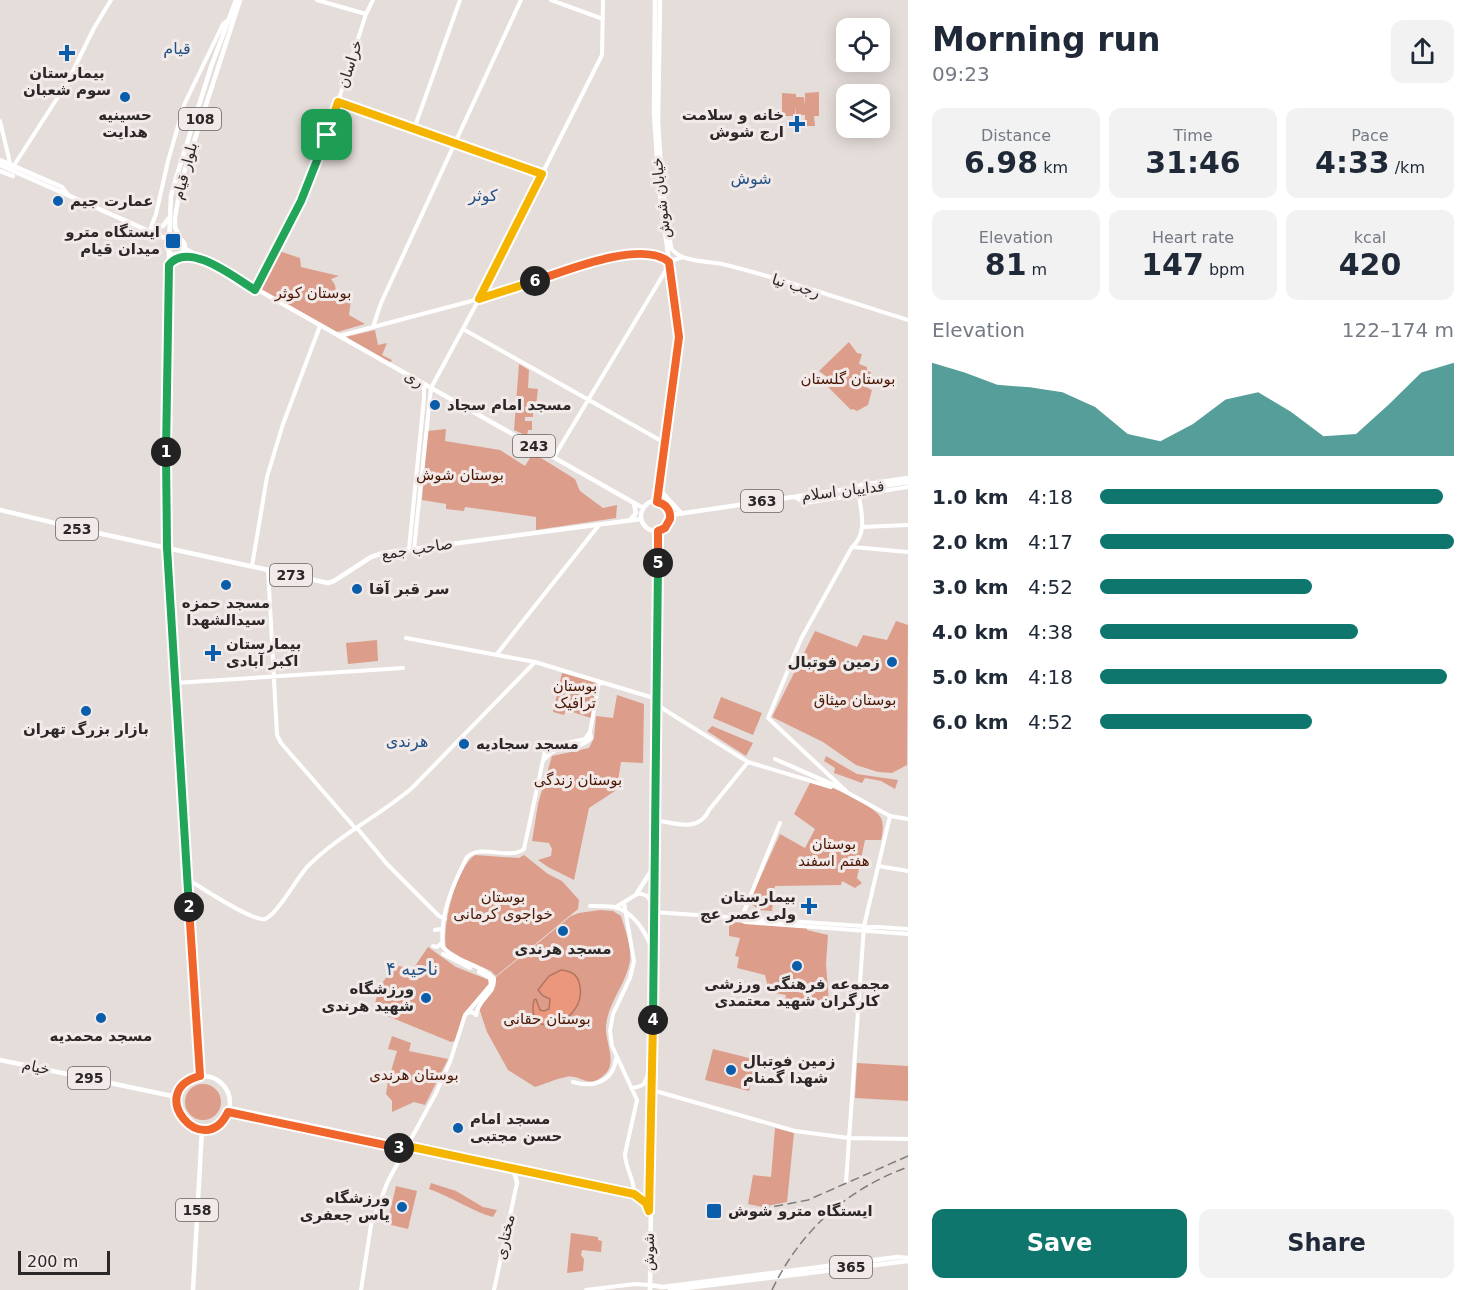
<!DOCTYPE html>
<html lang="en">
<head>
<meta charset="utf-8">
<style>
  :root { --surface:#fff; --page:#f2f2f3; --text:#1f2937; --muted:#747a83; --accent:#0f766e }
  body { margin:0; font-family:"DejaVu Sans",Vazirmatn,sans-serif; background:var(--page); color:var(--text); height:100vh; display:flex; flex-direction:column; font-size:22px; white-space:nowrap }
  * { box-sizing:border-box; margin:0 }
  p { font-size:20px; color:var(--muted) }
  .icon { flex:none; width:33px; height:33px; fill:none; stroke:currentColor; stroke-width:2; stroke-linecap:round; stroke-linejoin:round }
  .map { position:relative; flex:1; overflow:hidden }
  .details { display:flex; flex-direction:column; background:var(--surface); width:570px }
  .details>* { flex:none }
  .buttons { position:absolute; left:836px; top:18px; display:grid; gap:12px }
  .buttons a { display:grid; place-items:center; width:54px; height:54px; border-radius:12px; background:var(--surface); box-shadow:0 3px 15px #0003; font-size:30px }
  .scale { position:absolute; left:18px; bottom:15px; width:92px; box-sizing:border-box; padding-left:6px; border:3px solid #2b2827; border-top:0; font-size:16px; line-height:21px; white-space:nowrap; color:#2b2827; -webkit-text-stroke:4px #f2eae8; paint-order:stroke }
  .pin { position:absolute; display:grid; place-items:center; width:51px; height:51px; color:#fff; margin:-26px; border-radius:12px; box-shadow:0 3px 9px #0006 }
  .km { position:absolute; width:30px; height:30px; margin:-15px; border-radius:50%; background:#222; color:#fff; font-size:16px; line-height:30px; text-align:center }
  .round { display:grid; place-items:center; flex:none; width:63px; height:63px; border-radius:12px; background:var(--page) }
  .head { display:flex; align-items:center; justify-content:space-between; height:102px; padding:0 24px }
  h1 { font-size:33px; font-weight:700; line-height:45px }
  .metrics { display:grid; grid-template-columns:repeat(3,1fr); gap:9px; height:102px; padding:6px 24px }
  .metrics div { display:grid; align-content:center; border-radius:12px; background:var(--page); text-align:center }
  .metrics b { font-size:30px; font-weight:700 }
  .metrics small { font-size:16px; font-weight:400 }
  .metrics p { font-size:16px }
  .chart { height:168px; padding:12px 24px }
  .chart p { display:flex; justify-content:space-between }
  .chart svg { width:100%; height:108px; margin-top:6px; fill:var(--accent); opacity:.7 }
  .action { display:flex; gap:12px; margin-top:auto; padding:12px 24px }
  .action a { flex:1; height:69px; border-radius:12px; background:var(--accent); color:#fff; font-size:24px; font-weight:700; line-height:69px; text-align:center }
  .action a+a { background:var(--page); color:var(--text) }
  ul { padding:0 24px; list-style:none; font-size:20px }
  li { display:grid; grid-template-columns:96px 72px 1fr; align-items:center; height:45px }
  li i { height:15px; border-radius:8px; background:var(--accent) }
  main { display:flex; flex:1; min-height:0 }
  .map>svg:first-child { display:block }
</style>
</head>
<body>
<main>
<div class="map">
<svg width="908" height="1290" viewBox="0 0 908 1290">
  <rect width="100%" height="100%" fill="#e5ddda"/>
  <!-- green -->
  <path fill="#dc9e8a" d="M819,92v24h-5l1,10h-10v-11h-9v-9l-1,10h-13v-23l14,1v3h8l1,9v-13z
    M279,251l21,7 1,9 38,9 -8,3 4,6 2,11 14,4 -2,15 16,9 -28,8 -78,-43z
    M375,330l3,15 9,-2 -5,12 10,5 -2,3 -44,-26z
    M849,342l8,11 5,1 -3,10 8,3v4l4,1 -5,15 6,3 -4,15 -11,6 -4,-2 -2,1 -27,-27 3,-6 -8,-6z
    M519,364l10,6 -1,18 10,1 -2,17h-3v11h-8v4h7v9h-4l-1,6 -13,-6z
    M446,429l-1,12 55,9 25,16 8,-13 42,26 5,12 23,17 14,-3 -1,13 -80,12v-13l-71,-10 -1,4 -18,-2v-5l-24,-4 5,-69z
    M896,621l12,4 -1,140 -15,8 -14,-1 -22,-7 -33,-23 -51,-25 43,-86 42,16 6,-12 24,5z
    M377,640l1,21 -30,3 -2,-21z
    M562,673l35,10 -6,35 -25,-8 -2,5 -11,-3z
    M617,695l27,9 -1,59 -22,-1 -4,25 -2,4 -26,17 -15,72 -26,-13 -10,-7 13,-4 1,-7 -3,-6 -17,-2 6,-37 14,-48 37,-8 5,-10 2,-22 17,2z
    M721,697l41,16 -9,22 -40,-17z
    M712,726l41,17 -7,13 -39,-25z
    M826,756l31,18 41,6 -3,9 -14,-8 -16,-3 -3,5 -28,-10 1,-5 -11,-7z
    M812,779c16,7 53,22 65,34 8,7 6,18 4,27h-16l-8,38 5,5 -7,5 -13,-7 -1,4 -66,1 -3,25 -13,-1 -10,-8 31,-68 25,14 10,-19 -21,-15z
    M475,855l44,3 5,-3 24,19 14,7 17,19 -1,9 -82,67 -5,-5 -29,-13 -16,-10c-4,-23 10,-80 29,-93z
    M600,910l13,1 8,5c4,13 11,32 9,45 -4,25 -25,44 -24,70 1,14 11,33 -2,44 -16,15 -23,-1 -38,2 -11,2 -21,7 -31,10l-27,-17 -21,-38 -8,-24 15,-18 2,-13 75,-61 8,-3z
    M732,922l75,6v2l21,5 -2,29 3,38 -23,-4 -8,3h-13l1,-6 -17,-3 -4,-17 -28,-7 2,-11 -4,-1 5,-18 -11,-2v-12z
    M428,947l28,20 33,13 1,2 -25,30 -10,29 -4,1 -78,-32c7,-22 7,-30 26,-44l14,3z
    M392,1036l19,7 -2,8 39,8 -23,46 -11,-3 -22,10v-11l-6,-7 2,-13 9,-30 -9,-2z
    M713,1049l44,11 -8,31 -44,-11z
    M857,1063l51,3v35l-53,-3z
    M185 1102a18 18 0 1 1 36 0a18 18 0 1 1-36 0Z
    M775,1128l19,5 -7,69 -25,5 -14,-3 5,-29 18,2z
    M431,1183l25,8 27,16 14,3 -4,7c-22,-6 -41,-20 -64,-28z
    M396,1186l21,5 -9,38 -21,-5z
    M571,1233l27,4v3l4,1 -1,11 -19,-2 -1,5 3,4 -1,12 -16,2z"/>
  <!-- water -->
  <path fill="#eb977b" stroke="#b17662" stroke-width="1.5" d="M561,970c9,1 15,3 18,12 12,40 -55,64 -45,18l2,-1 4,11 4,1 5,-2 1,-10 -7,-3 -5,-6 11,-14z"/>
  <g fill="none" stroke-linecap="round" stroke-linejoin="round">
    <!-- secondary -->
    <path stroke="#fff" stroke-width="4" d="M317,0l49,14
      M551,0l52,19
      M338,102l204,72
      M0,121l10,42
      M414,129l46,-129
      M13,167l54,-84 27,-55 17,-28
      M150,230l6,-16 12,-53 16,-56 39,-81 5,-4
      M671,248c9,14 36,13 51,16 63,15 124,37 186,56
      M671,267l3,-7 9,-3
      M255,290l46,-89 21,-49 44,-138 7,-14
      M373,327l8,-24 140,-303
      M463,329l202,114
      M339,336l140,-37 132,-42 24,-3 23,1 11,7
      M554,457l115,-192
      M795,497l10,6 103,-16
      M863,527l45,-2
      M853,547l55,5
      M409,549l15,-151v-14
      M414,549l17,-161 48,-89 123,-244 1,-55
      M252,566l15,-89 16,-53 37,-98
      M268,569l9,166 4,8 75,86
      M406,638l129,24 122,37
      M497,654l102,-129
      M175,683l228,-15
      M657,705l91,57 83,25
      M545,759c11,-17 33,-6 46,-21l-1,-6 9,-50
      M844,790l-69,-31 55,24 60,33 18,3
      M847,792l-79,-74 33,-79 51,-92c16,-14 9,-34 7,-52
      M655,820c19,3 44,13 54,-10l39,-48
      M357,828l30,36 52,52 6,3
      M878,866l30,5
      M187,879c14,8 65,43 78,40 12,-4 33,-43 43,-53 31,-31 71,-50 104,-78l123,-126
      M624,903l10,58 -4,17 -17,36 -3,17 2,15 25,54 -12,54c0,14 10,26 9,40
      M590,906c8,0 17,0 24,1 20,4 33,27 39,45
      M616,907l23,-14 8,3 7,9
      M653,912l255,17
      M741,919l39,-96
      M741,920l4,2 163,12
      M435,930l6,-1 2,3
      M433,946l4,1 5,-4
      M443,954l27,14
      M467,1013l5,-1 4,3c2,-16 19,-21 18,-36 -12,-15 -38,-16 -51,-32 -4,-31 10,-63 24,-90 16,-14 41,4 57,-8l21,-98 4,-4 36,-8 5,-7
      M573,1082c20,6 40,0 43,-23
      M631,1088c20,-3 12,-7 20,-22
      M652,1090l143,41 54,7 59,1
      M846,1182l18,-256 26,-110
      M361,1290l10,-65 17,-44 47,-86 15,-33 15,-47 26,-30 -1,-7 -11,-6
      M494,1290l23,-107
      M586,1290l49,-6 14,1"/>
    <!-- primary -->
    <path stroke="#fff" stroke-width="4.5" d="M655,0l-1,113 5,73 20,151 -22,165
      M660,0l-2,122 4,64 9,62 -4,2
      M0,160l62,27 6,8
      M0,165l169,75
      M0,171l13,5
      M149,231l14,-5 5,-7
      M180,238l-5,-11v-9l6,-36 59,-182
      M169,240l5,-3 8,3 3,5 -3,8 -10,2 -5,-7 2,-8 2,-44 6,-21 34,-108 25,-67
      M184,248l459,260
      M169,252l-2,295 33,529
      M169,265c7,-9 16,-9 27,-8
      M854,488l7,-3 47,-7
      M659,489l22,24
      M641 516a15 15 0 1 1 30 0a15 15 0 1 1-30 0Z
      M0,510l84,20 244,53 6,-2 37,-24 12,-4 258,-34
      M671,515l183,-27 8,1 46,-7
      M630,520l6,-7 -2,-9
      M637,893l16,-25
      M0,1060l177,37
      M176 1103a27 27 0 1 1 54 0a27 27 0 1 1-54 0Z
      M229,1108l405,86 14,11
      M228,1112l282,59 5,3 2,9
      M649,1285l14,2 235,-30 10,1
      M193,1290l9,-161
      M650,1290l8,-759
      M670,1290l238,-29"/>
    <!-- rail -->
    <path stroke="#817b7a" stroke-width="1.5" stroke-dasharray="9 4.5" stroke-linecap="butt" d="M761,1209l47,-9 100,-44
      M772,1290c28,-59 75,-101 136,-123"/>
  </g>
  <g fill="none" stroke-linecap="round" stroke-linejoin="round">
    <!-- split-1 casing -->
    <g stroke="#fff" stroke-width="12">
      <path id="split-1" d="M166,452l3,-187c19,-25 66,13 86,25l46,-89 26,-66"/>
    </g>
    <!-- split-2 casing -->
    <g stroke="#fff" stroke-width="12">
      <path id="split-2" d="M166,452l1,96 22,359"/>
    </g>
    <!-- split-3 casing -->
    <g stroke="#fff" stroke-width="12">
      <path id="split-3" d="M189,907l11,169c-57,15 4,87 28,36l171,36"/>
    </g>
    <!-- split-4 casing -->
    <g stroke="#fff" stroke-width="12">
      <path id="split-4" d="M399,1148l6,1 2,-3 227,48 12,9 3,8 4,-191"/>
    </g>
    <!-- split-5 casing -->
    <g stroke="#fff" stroke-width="12">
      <path id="split-5" d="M653,1020l5,-457"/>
    </g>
    <!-- split-6 casing -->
    <g stroke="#fff" stroke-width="12">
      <path id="split-6" d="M535,281c30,-10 107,-42 134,-19l10,75 -22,165c9,2 14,8 13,17l-5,9 -7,3v32"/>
    </g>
    <!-- split-7 casing -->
    <g stroke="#fff" stroke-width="12">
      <path id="split-7" d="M327,135l11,-33 204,72 -63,125 56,-18"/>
    </g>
    <!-- split-1 -->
    <use href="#split-1" stroke="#22a559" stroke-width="8"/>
    <!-- split-2 -->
    <use href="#split-2" stroke="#22a559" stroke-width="8"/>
    <!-- split-3 -->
    <use href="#split-3" stroke="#f0652b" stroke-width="8"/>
    <!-- split-4 -->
    <use href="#split-4" stroke="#f5b400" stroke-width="8"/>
    <!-- split-5 -->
    <use href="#split-5" stroke="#22a559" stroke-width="8"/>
    <!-- split-6 -->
    <use href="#split-6" stroke="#f0652b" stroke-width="8"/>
    <!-- split-7 -->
    <use href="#split-7" stroke="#f5b400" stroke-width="8"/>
  </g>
  <!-- markers -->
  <g fill="#0a5dab" stroke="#f2eae8" stroke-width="2">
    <path d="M64 44h6v6h6v6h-6v6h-6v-6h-6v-6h6z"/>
    <circle cx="125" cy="97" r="6"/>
    <path d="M794 115h6v6h6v6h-6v6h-6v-6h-6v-6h6z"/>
    <circle cx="58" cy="201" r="6"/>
    <rect x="165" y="233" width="16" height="16" rx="3"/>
    <circle cx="435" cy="405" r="6"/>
    <circle cx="226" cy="585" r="6"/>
    <circle cx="357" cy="589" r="6"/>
    <path d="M210 644h6v6h6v6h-6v6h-6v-6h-6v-6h6z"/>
    <circle cx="892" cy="662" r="6"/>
    <circle cx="86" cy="711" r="6"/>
    <circle cx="464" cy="744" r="6"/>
    <path d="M806 897h6v6h6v6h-6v6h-6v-6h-6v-6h6z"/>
    <circle cx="563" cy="931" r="6"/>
    <circle cx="797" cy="966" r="6"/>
    <circle cx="426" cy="998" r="6"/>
    <circle cx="101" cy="1018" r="6"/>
    <circle cx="731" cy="1070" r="6"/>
    <circle cx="458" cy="1128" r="6"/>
    <circle cx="402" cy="1207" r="6"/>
    <rect x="706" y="1203" width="16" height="16" rx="3"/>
  </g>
  <g text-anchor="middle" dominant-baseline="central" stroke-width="6" stroke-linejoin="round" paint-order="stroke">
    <!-- shield labels -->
    <g fill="#f2eae8" stroke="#676261" stroke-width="1.5">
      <rect x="179" y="108" width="42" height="22" rx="4.5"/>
      <rect x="513" y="435" width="42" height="22" rx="4.5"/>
      <rect x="741" y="490" width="42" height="22" rx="4.5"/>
      <rect x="56" y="518" width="42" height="22" rx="4.5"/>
      <rect x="270" y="564" width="42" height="22" rx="4.5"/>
      <rect x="68" y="1067" width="42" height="22" rx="4.5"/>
      <rect x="176" y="1199" width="42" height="22" rx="4.5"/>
      <rect x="830" y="1256" width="42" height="22" rx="4.5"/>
    </g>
    <g font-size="14" font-weight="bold" fill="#2b2827">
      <text x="200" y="119">108</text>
      <text x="534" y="446">243</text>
      <text x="762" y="501">363</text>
      <text x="77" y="529">253</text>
      <text x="291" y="575">273</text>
      <text x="89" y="1078">295</text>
      <text x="197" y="1210">158</text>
      <text x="851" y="1267">365</text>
    </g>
    <!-- street labels -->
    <g font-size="15" fill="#2b2827" stroke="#f2eae8">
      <text transform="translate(350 64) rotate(-72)">خراسان</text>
      <text transform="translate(185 171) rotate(-75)">بلوار قیام</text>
      <text transform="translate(661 198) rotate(-96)">خیابان شوش</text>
      <text transform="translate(796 286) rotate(17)">رجب نیا</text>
      <text transform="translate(414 379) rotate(29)">ری</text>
      <text transform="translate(843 491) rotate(-7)">فداییان اسلام</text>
      <text transform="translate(417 549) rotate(-9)">صاحب جمع</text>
      <text transform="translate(36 1067) rotate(12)">خیام</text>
      <text transform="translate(505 1237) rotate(-78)">مختاری</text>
      <text transform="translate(649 1252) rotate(-90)">شوش</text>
    </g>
    <!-- poi labels -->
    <g font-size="15" font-weight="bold" fill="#2b2827" stroke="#f2eae8" text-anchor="start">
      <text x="67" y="73" text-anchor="middle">بیمارستان<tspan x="67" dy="17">سوم شعبان</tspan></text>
      <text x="125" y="115" text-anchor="middle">حسینیه<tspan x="125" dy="17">هدایت</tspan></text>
      <text x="784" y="115" text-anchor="end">خانه و سلامت<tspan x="784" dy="17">ارج شوش</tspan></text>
      <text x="70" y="201">عمارت جیم</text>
      <text x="160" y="232" text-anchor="end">ایستگاه مترو<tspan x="160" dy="17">میدان قیام</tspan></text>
      <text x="447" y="405">مسجد امام سجاد</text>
      <text x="369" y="589">سر قبر آقا</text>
      <text x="226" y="603" text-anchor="middle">مسجد حمزه<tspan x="226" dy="17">سیدالشهدا</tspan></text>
      <text x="226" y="644">بیمارستان<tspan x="226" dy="17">اکبر آبادی</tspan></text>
      <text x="880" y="662" text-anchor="end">زمین فوتبال</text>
      <text x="86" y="729" text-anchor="middle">بازار بزرگ تهران</text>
      <text x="476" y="744">مسجد سجادیه</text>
      <text x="796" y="897" text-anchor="end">بیمارستان<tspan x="796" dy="17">ولی عصر عج</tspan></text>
      <text x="563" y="949" text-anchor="middle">مسجد هرندی</text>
      <text x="797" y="984" text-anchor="middle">مجموعه فرهنگی ورزشی<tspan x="797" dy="17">کارگران شهید معتمدی</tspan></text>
      <text x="414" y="989" text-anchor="end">ورزشگاه<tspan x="414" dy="17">شهید هرندی</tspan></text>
      <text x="101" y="1036" text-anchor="middle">مسجد محمدیه</text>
      <text x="743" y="1061">زمین فوتبال<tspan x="743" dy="17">شهدا گمنام</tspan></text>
      <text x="470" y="1119">مسجد امام<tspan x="470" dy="17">حسن مجتبی</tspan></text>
      <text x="390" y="1198" text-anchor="end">ورزشگاه<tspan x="390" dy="17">یاس جعفری</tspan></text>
      <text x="728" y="1211">ایستگاه مترو شوش</text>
    </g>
    <!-- park labels -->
    <g font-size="15" fill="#4b1805" stroke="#f2eae8">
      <text x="313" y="293">بوستان کوثر</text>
      <text x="848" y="379">بوستان گلستان</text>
      <text x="460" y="475">بوستان شوش</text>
      <text x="575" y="686">بوستان<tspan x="575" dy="17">ترافیک</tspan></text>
      <text x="855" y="700">بوستان میثاق</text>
      <text x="578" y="780">بوستان زندگی</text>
      <text x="834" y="844">بوستان<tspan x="834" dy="17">هفتم اسفند</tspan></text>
      <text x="503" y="897">بوستان<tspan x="503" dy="17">خواجوی کرمانی</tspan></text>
      <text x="547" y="1019">بوستان حقانی</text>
      <text x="414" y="1075">بوستان هرندی</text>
    </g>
    <!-- neighbourhood labels -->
    <g font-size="16" fill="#235286" stroke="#f2eae8">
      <text x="177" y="48">قیام</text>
      <text x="751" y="178">شوش</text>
      <text x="483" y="195">کوثر</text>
      <text x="407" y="741">هرندی</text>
    </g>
    <!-- quarter labels -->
    <g font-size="18" fill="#235286" stroke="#f2eae8">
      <text x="412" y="968">ناحیه ۴</text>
    </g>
  </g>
</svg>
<div class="buttons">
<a><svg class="icon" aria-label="locate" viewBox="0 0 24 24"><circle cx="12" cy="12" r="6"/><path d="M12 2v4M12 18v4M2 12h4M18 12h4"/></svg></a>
<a><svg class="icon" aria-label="layers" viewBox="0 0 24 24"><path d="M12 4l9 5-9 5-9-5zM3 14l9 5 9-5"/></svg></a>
</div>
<div class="scale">200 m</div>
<div class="pin" style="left:327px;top:135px;background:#1e9e55"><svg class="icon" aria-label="arrive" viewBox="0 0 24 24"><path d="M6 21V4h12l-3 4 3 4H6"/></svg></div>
<b class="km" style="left:166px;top:452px">1</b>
<b class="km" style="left:189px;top:907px">2</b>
<b class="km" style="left:399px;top:1148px">3</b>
<b class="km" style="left:653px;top:1020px">4</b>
<b class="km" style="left:658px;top:563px">5</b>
<b class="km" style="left:535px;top:281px">6</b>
</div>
<section class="details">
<div class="head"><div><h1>Morning run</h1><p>09:23</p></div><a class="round"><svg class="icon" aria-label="share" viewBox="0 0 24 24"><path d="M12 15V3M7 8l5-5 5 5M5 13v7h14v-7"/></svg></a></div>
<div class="metrics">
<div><p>Distance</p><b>6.98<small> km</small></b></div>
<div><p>Time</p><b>31:46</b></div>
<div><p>Pace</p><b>4:33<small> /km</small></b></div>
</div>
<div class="metrics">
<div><p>Elevation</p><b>81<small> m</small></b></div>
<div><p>Heart rate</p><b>147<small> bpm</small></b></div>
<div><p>kcal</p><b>420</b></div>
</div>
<div class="chart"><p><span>Elevation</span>122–174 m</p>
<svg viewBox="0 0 160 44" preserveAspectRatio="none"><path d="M0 44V6L10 10L20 15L30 16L40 18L50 24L60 35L70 38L80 31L90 21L100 18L110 26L120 36L130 35L140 23L150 10L160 6V44z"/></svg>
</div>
<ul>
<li><b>1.0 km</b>4:18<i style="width:97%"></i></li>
<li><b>2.0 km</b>4:17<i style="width:100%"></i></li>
<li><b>3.0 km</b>4:52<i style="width:60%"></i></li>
<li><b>4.0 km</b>4:38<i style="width:73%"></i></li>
<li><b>5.0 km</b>4:18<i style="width:98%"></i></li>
<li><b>6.0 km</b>4:52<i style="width:60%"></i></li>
</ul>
<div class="action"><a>Save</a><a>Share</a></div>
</section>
</main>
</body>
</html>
